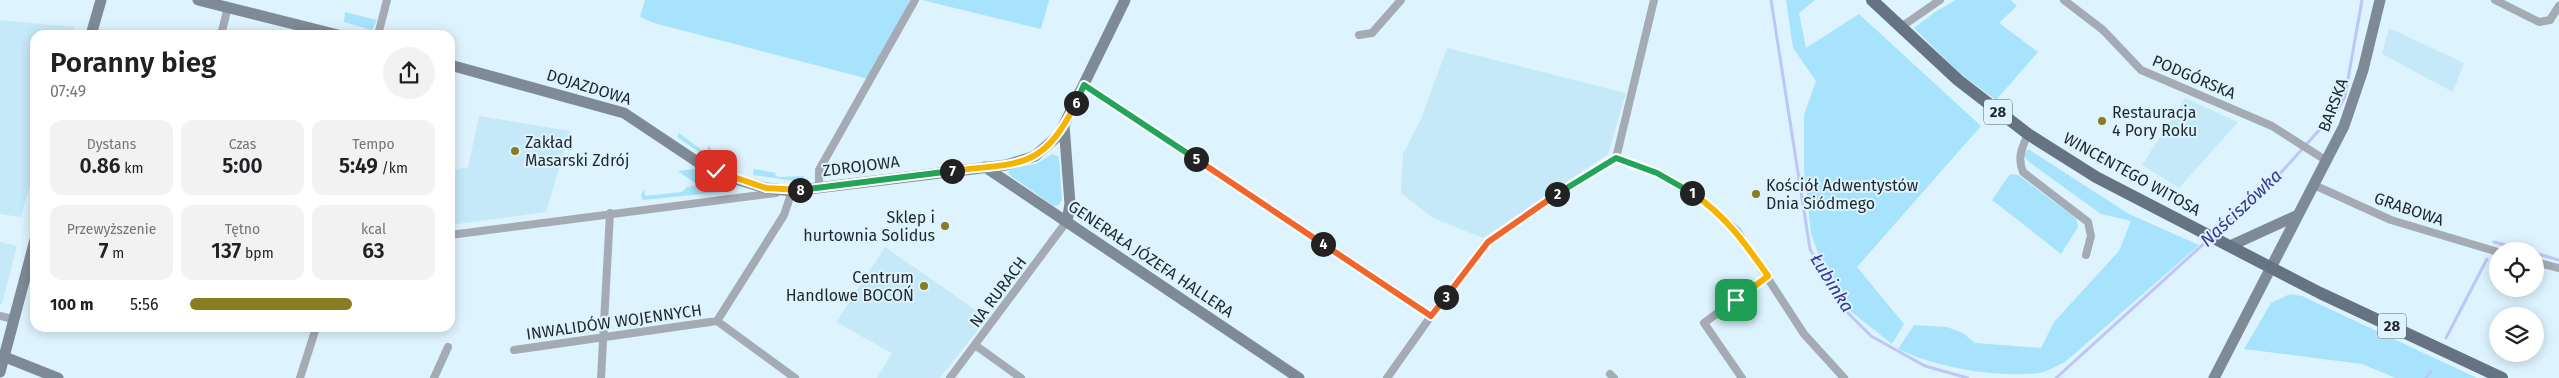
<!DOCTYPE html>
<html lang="pl">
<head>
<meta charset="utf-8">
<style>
  :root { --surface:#fff; --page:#f2f2f2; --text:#202124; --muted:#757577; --accent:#897c21 }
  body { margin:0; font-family:"Fira Sans",sans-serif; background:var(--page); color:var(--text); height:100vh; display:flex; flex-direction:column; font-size:19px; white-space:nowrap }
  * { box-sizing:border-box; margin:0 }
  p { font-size:16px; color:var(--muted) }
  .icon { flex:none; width:28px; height:28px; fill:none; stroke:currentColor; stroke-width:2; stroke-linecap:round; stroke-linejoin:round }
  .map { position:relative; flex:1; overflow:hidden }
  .details { position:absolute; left:30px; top:30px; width:425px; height:302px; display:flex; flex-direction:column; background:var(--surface); border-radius:15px; box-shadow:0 2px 12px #0003 }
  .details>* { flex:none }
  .fabs { position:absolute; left:2489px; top:242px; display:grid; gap:10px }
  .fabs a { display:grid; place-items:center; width:55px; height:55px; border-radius:50%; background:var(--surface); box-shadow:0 2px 12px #0003; font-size:25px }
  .pin { position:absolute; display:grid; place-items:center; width:42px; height:42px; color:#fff; margin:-21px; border-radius:10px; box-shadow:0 2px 8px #0006 }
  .km { position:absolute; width:25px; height:25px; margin:-12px; border-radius:50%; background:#222; color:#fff; font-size:14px; line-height:25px; text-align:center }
  .round { display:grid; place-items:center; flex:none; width:52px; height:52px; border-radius:26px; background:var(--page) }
  .summary { display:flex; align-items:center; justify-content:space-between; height:85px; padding:0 20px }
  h1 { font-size:28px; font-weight:600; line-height:38px }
  .figures { display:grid; grid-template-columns:repeat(3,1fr); gap:8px; height:85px; padding:5px 20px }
  .figures div { display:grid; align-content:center; border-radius:12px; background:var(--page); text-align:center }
  .figures b { font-size:21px; font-weight:600 }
  .figures small { font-size:14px; font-weight:400 }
  .figures p { font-size:14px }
  ul { padding:0 20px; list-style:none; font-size:16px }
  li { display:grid; grid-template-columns:80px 60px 1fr; align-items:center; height:38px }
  li i { height:12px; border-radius:6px; background:var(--accent) }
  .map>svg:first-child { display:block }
</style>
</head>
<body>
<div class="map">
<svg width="2559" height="378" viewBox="0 0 2559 378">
  <rect width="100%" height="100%" fill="#ddf3fd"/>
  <!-- built -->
  <path fill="#c5e9f9" d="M0,20l75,7 -2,8h-38v133l-14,49 -21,-3z
    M2389,28l75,35 -11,29 -71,-38z
    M1447,48l179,45 -18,61 -125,84 -50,-20 -32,-25 2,-39 18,-35z
    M2185,98l53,24 -59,66 -37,-23z
    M479,116l91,15 -24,81 -96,13v-54l18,-4z
    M0,242l17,4 -15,58h-2z
    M885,247l102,71 -47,60h-63l15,-25 -56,-31z"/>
  <!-- green -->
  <path fill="#a8e3fd" d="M645,0h265l-41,79 -215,-56 -14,-6z
    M922,0h127l-8,29z
    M1786,0h29l-16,13 7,35 53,-34 122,112 -124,141 47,57 -12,20 -43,-34 -30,-54 -8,-23 -7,-62v-56l12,-34 -23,-33z
    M1956,0h55l6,6 -18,17 39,29 -42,48 -38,-28 -44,-44 21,-16z
    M345,12l32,8 -5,10 -28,-8z
    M679,133l24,18 3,1 3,-7 3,6 18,10 -3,6 -22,-11 -28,-19z
    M2028,149l101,65 70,31 -134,117c-8,4 -16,8 -25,11 -43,5 -103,-5 -142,-24l16,-24 33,2 16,6 12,10 66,5 13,-26 65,-71 12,-30 -30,-7 -72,-52 -6,-7z
    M1052,154l7,3 3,43 -3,5 -5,1 -46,-32 2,-5 26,-5z
    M694,169l37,17v5l-88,9 -2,-5 3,-6 1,7 37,-4 5,-5 11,-2 -20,-14z
    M754,169l22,4 -1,2 3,2 26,-1 -1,6 -50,-7z
    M2010,174l8,1 58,43 2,9 -17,27 -69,-54z
    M2290,294l12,2 175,82h-81l-34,-14 -118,-15 27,-46z"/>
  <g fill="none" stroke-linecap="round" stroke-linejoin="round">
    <!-- stream -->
    <path stroke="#bdc6f9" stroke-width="3" d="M1771,0l39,249 35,61 26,26 54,30 43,12
      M2214,234l62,-56 63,-70 6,-12 17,-96
      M2494,242l33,9
      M2535,253l24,7
      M2446,338l41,-79
      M2056,378l153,-139
      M2426,378l5,-7"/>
    <!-- street -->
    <path stroke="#a4abb4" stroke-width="8" d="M2064,0l39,30 38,40 131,56 55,35
      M2495,0l44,22 11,-2 9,-14
      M1901,27l39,-27
      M221,35l7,-28
      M378,35l9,-35
      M1359,35l13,-2 29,-33
      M1084,85l347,231
      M2028,134c-6,14 -11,23 -5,38l65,50 3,14 -5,19
      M1616,158l41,15 53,33 27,25 67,103 40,44
      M2314,185l77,35 107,32
      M819,188v-18l96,-170
      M450,235l326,-42
      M2535,262l24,6
      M0,316l13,3
      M717,321l67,-106 8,-24h-2
      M717,321l78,57
      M975,345l46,33
      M514,350l203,-29
      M1610,374l4,4
      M300,378l16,-50
      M434,378l14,-31
      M601,378l9,-165
      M950,378l117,-157
      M1387,378l44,-62 57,-74 79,-54 49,-30 38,-158
      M1742,378l-38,-55 64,-47"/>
    <!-- secondary -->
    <path stroke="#7f8a97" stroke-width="11" d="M198,0l140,35
      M91,35l10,-35
      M450,65l174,48 75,50 30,14 37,11 26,3 214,-26 29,-9 24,-21 66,-135
      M1064,125l6,79 -3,17
      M985,167l314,211
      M2230,246l68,-31
      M5,357l53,21
      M0,372l35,-132
      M2214,378l130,-252 19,-56 17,-70"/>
    <!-- primary -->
    <path stroke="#667382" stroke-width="12" d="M1872,0l86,80 70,54 68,43 224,116 182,85"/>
  </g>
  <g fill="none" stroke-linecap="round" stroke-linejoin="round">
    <!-- split-1 casing -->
    <g stroke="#fff" stroke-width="10">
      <path id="split-1" d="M1692,193c34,23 53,50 76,83l-32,24"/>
    </g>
    <!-- split-2 casing -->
    <g stroke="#fff" stroke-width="10">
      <path id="split-2" d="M1557,194l59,-36 41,15 35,20"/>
    </g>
    <!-- split-3 casing -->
    <g stroke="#fff" stroke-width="10">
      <path id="split-3" d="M1446,297l42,-55 69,-48"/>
    </g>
    <!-- split-4 casing -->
    <g stroke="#fff" stroke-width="10">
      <path id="split-4" d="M1323,244l108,72 15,-19"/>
    </g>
    <!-- split-5 casing -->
    <g stroke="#fff" stroke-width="10">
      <path id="split-5" d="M1196,159l127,85"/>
    </g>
    <!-- split-6 casing -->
    <g stroke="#fff" stroke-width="10">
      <path id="split-6" d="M1076,103l8,-18 112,74"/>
    </g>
    <!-- split-7 casing -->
    <g stroke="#fff" stroke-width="10">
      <path id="split-7" d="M952,171c69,-9 90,0 124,-68"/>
    </g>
    <!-- split-8 casing -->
    <g stroke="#fff" stroke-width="10">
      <path id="split-8" d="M800,190l152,-19"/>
    </g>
    <!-- split-9 casing -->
    <g stroke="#fff" stroke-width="10">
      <path id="split-9" d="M716,171l50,17 34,2"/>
    </g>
    <!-- split-1 -->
    <use href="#split-1" stroke="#f5b400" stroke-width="6"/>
    <!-- split-2 -->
    <use href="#split-2" stroke="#22a559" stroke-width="6"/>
    <!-- split-3 -->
    <use href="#split-3" stroke="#f0652b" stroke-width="6"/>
    <!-- split-4 -->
    <use href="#split-4" stroke="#f0652b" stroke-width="6"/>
    <!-- split-5 -->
    <use href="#split-5" stroke="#f0652b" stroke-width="6"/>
    <!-- split-6 -->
    <use href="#split-6" stroke="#22a559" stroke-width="6"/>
    <!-- split-7 -->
    <use href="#split-7" stroke="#f5b400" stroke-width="6"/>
    <!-- split-8 -->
    <use href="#split-8" stroke="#22a559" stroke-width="6"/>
    <!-- split-9 -->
    <use href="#split-9" stroke="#f5b400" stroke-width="6"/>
  </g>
  <!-- markers -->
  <g fill="#897c21" stroke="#ddf3fd" stroke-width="2">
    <circle cx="2102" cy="121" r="5"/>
    <circle cx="515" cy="151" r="5"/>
    <circle cx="1756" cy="194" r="5"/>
    <circle cx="945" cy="226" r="5"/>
    <circle cx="924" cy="286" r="5"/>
  </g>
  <g text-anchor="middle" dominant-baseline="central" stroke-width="4" stroke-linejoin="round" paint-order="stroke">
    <!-- shield labels -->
    <g fill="#ddf3fd" stroke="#57646b" stroke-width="1">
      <rect x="1984" y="99.5" width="28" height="25" rx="4"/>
      <rect x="2378" y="313.5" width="28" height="25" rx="4"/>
    </g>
    <g font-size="15" font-weight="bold" fill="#1d272c">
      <text x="1998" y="112">28</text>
      <text x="2392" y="326">28</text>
    </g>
    <!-- street labels -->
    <g font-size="16" fill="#1d272c" stroke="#ddf3fd">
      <text transform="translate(2194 77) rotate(23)">PODGÓRSKA</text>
      <text transform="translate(589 87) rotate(17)">DOJAZDOWA</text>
      <text transform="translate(2333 105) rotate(-69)">BARSKA</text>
      <text transform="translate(861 166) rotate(-7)">ZDROJOWA</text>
      <text transform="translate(2132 174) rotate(29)">WINCENTEGO WITOSA</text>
      <text transform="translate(2409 209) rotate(19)">GRABOWA</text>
      <text transform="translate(1151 259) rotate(34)">GENERAŁA JÓZEFA HALLERA</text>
      <text transform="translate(998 292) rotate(-53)">NA RURACH</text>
      <text transform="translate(614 322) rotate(-8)">INWALIDÓW WOJENNYCH</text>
    </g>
    <!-- poi labels -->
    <g font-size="16" fill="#1d272c" stroke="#ddf3fd" text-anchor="start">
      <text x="2112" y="112">Restauracja<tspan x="2112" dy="18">4 Pory Roku</tspan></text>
      <text x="525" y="142">Zakład<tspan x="525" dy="18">Masarski Zdrój</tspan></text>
      <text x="1766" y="185">Kościół Adwentystów<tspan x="1766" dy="18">Dnia Siódmego</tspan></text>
      <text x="935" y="217" text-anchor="end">Sklep i<tspan x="935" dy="18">hurtownia Solidus</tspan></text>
      <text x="914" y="277" text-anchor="end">Centrum<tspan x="914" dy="18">Handlowe BOCOŃ</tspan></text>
    </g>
    <!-- water labels -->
    <g font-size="18" font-style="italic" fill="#373796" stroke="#ddf3fd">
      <text transform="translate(2241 208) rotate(-43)">Naściszówka</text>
      <text transform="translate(1832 283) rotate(58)">Łubinka</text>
    </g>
  </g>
</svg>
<div class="fabs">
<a><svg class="icon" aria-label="locate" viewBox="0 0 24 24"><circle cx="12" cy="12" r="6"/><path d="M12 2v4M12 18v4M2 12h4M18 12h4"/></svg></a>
<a><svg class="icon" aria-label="layers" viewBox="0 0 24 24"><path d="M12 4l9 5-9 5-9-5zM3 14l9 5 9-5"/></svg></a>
</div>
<div class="pin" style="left:1736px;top:300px;background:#1e9e55"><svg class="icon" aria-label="arrive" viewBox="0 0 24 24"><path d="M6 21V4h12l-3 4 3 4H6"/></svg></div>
<div class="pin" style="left:716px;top:171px;background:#d93025"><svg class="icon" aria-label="check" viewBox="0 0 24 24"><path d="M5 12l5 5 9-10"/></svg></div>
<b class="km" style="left:1692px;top:193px">1</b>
<b class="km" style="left:1557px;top:194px">2</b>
<b class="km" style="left:1446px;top:297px">3</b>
<b class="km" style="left:1323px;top:244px">4</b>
<b class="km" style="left:1196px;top:159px">5</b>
<b class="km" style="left:1076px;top:103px">6</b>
<b class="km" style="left:952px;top:171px">7</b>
<b class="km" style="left:800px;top:190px">8</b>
<section class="details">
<div class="summary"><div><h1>Poranny bieg</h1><p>07:49</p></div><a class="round"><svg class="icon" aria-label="share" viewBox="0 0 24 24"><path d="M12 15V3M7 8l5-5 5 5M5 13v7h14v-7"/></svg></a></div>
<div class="figures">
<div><p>Dystans</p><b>0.86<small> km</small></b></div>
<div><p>Czas</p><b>5:00</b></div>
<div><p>Tempo</p><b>5:49<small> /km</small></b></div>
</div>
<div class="figures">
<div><p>Przewyższenie</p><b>7<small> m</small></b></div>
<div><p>Tętno</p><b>137<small> bpm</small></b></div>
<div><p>kcal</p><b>63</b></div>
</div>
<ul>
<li><b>100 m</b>5:56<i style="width:66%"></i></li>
</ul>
</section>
</div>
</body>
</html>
